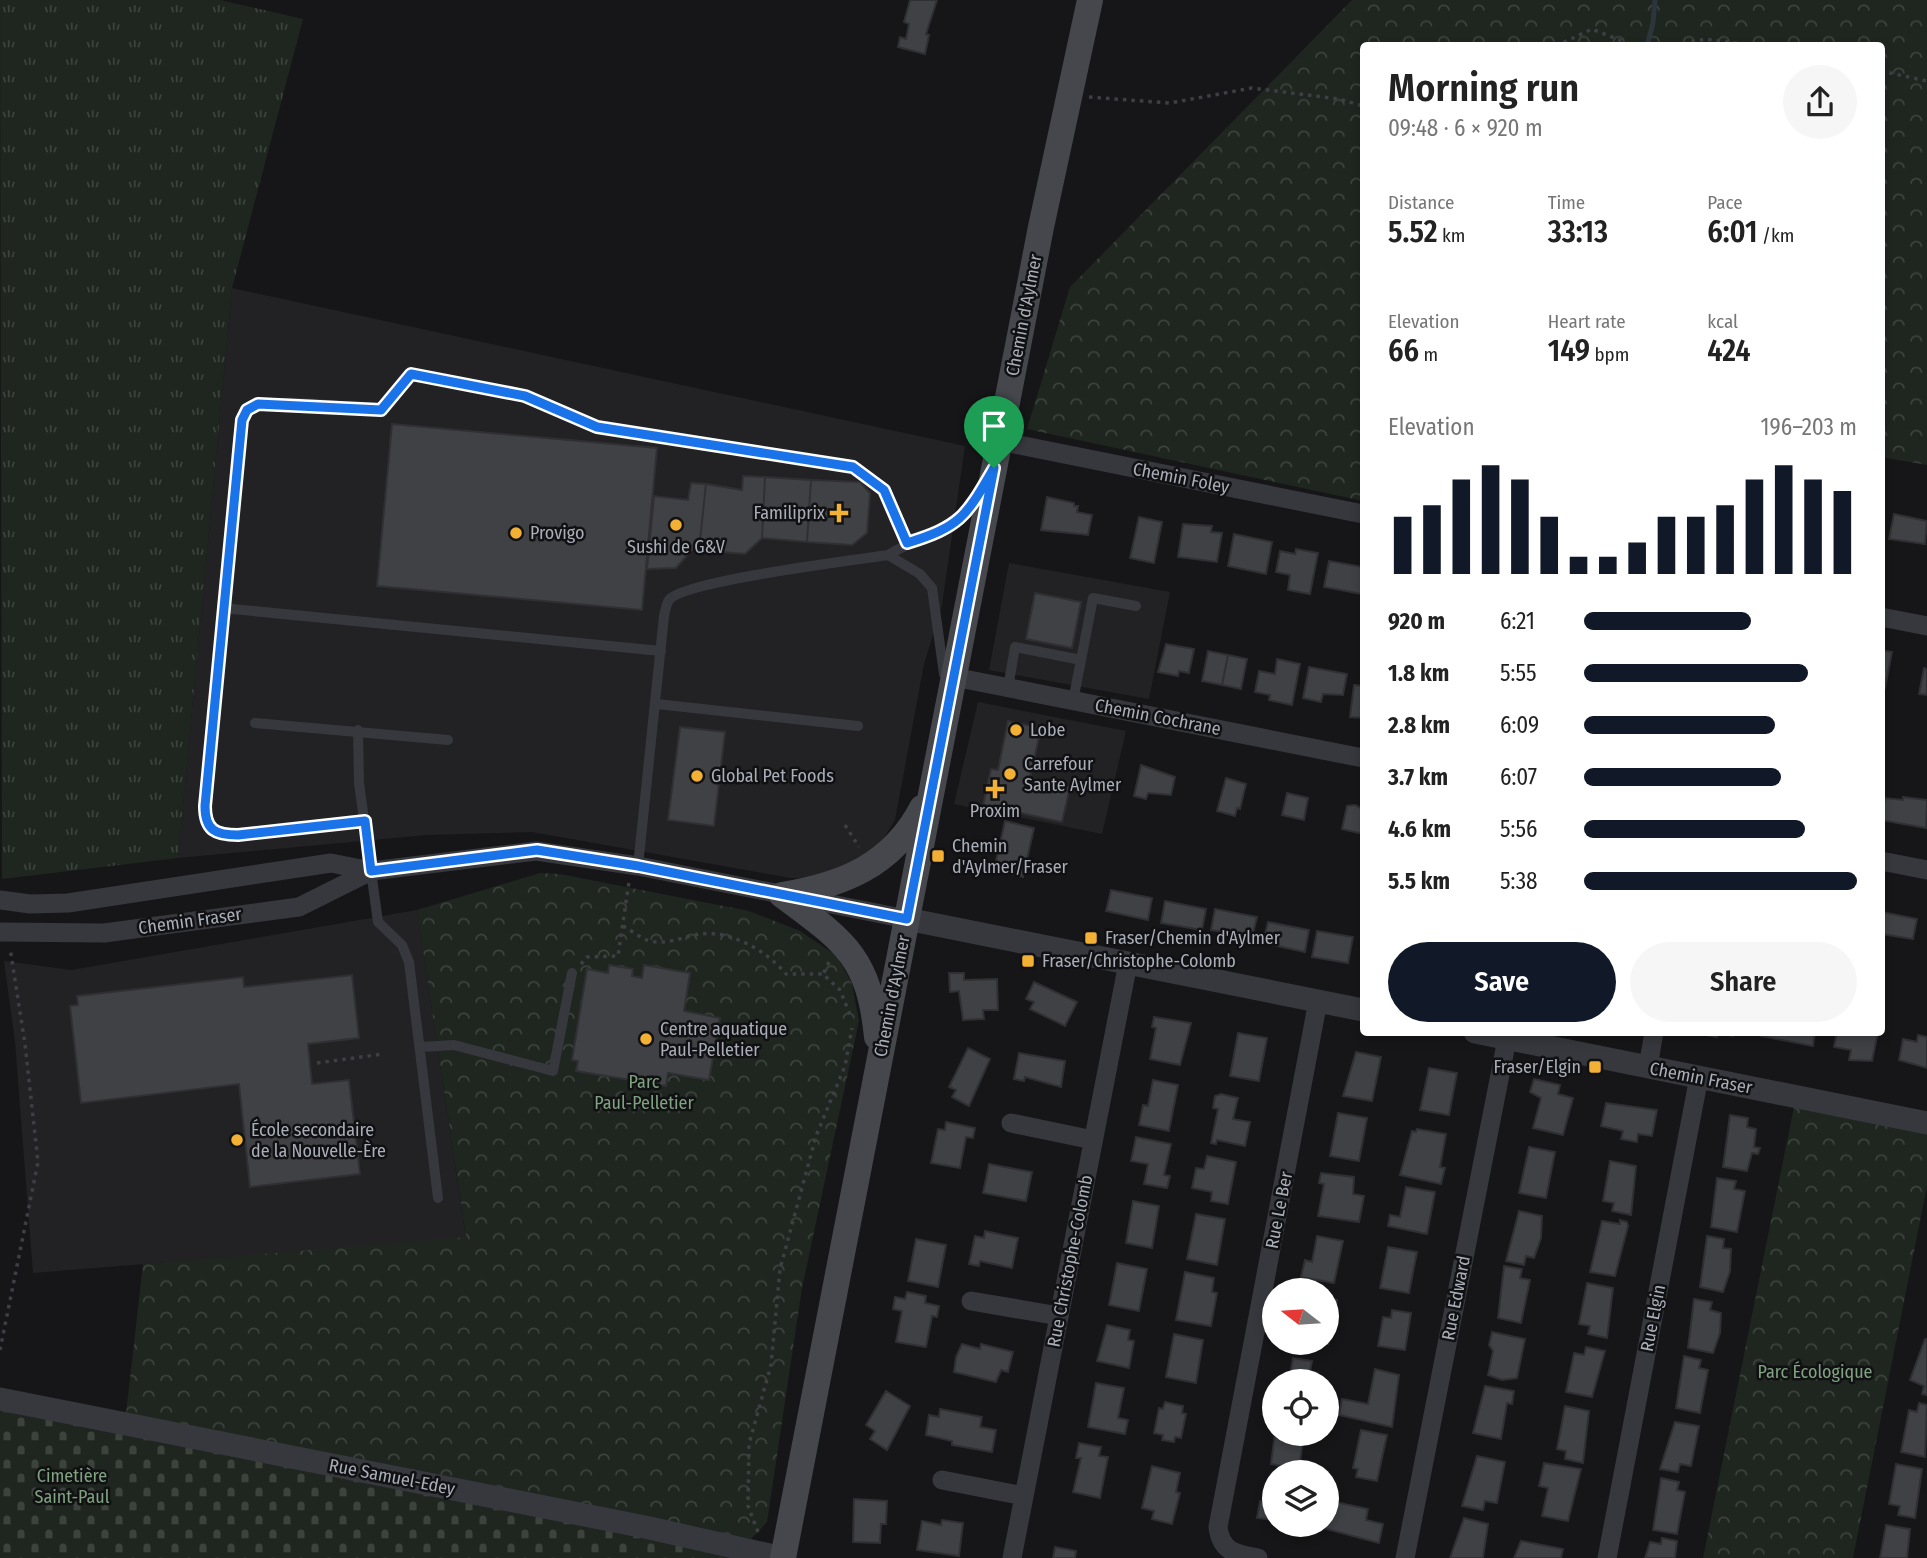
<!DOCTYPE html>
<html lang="en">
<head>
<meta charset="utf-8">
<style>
  :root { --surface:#fff; --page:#f6f6f6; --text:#222; --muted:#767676; --accent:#111827 }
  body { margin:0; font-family:"Fira Sans Condensed",sans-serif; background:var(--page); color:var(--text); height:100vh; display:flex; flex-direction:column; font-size:26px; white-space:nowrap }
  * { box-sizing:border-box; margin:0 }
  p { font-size:23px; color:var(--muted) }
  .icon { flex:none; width:38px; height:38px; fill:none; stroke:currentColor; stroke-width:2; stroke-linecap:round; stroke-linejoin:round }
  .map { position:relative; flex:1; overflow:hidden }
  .sheet { position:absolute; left:1360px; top:42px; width:525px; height:994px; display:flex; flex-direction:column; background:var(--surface); border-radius:7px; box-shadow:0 4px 10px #0003 }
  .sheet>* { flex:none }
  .needle { width:46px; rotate:287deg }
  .controls { position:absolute; left:1262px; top:1278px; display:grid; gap:14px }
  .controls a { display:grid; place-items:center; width:77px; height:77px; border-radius:50%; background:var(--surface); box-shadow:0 4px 10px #0003; font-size:35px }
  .pin { position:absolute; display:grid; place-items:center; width:60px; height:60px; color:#fff; margin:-72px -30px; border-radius:50% 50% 50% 0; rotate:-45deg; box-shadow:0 0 7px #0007 }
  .pin .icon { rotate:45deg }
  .round { display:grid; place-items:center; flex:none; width:74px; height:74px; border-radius:37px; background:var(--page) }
  .head { display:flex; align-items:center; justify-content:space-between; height:119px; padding:0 28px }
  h1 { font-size:38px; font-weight:600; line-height:52px }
  .stats { display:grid; grid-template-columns:repeat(3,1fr); gap:10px; height:119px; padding:7px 28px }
  .stats div { display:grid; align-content:center }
  .stats b { font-size:30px; font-weight:600 }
  .stats small { font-size:19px; font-weight:400 }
  .stats p { font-size:19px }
  .chart { height:196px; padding:14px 28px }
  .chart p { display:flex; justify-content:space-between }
  .chart svg { width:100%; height:126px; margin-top:7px; stroke:var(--accent); stroke-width:6 }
  .primary-button { display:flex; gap:14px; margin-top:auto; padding:14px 28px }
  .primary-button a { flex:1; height:80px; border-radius:42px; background:var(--accent); color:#fff; font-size:28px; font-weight:600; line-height:80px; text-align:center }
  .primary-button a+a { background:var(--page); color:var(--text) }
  ul { padding:0 28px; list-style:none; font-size:23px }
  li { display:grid; grid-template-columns:112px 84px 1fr; align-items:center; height:52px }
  li i { height:18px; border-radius:9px; background:var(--accent) }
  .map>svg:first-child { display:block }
</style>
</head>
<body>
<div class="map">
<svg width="1927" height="1558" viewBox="0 0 1927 1558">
  <defs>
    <pattern id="grass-tufts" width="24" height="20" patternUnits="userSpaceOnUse" patternTransform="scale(1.75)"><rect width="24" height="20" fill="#1e261f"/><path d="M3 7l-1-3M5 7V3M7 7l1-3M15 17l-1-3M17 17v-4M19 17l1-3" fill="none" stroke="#3c433d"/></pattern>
    <pattern id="forest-crowns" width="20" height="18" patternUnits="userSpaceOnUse" patternTransform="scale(1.75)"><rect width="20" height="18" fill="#1e261f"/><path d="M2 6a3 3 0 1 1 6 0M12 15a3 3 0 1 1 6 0" fill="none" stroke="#3c433d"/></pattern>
    <pattern id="cemetery-stones" width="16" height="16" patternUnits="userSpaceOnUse" patternTransform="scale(1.75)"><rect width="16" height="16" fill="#1e261f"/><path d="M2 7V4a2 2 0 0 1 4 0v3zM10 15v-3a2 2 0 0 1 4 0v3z" fill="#3c433d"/></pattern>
  </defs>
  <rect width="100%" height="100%" fill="#161618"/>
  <!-- built -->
  <path fill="#222225" d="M232,288l733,158 -23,159 -18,59 -29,156 -18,29 -57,29h-30l-258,-46 -105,3 -249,23z
    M1009,563l161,29 -21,107 -160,-29z
    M978,702l148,29 -24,103 -148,-30z
    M417,910l49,328 -433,35 -18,-231 -11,-81 67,9z"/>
  <!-- grass -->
  <path fill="url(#grass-tufts)" d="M0,0h220l83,19 -71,269 -54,570 -176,21z"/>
  <!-- forest -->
  <path fill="url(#forest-crowns)" d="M1352,0h575v465l-46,-8v-411h-518v455l-336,-72 43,-142z
    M540,873l20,1 189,37 51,20 37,25 15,28 7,37 -57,267 -35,234 -16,17 -625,-125 17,-150 323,-27 -49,-327z
    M1796,1097l131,26v63l-74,372h-150z"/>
  <!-- cemetery -->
  <path fill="url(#cemetery-stones)" d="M0,1399l783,159h-783z"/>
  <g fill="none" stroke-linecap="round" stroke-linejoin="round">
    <!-- stream -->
    <path stroke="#2c353c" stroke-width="5" d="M1647,46l6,-23 2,-23"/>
  </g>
  <!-- building -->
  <path fill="#404145" stroke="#303034" stroke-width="2" d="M910,0h27l-11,34 3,1 -4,19 -27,-7 2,-10 6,2 3,-15 -5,-2z
    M392,424l265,24 -15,162 -265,-24z
    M743,476l22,1 -3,61 -17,16 -46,-4 7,-66 36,6z
    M765,477l46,3 -4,62 -45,-4z
    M811,480l49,2 10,11 -3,40 -15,12 -45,-3z
    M691,483l15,1 -7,66h-7l-16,18 -29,1 7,-73 34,4z
    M1047,497l27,6v3h4l-1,6 15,3 -4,20 -47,-5z
    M1894,514l33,7 -2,23 -36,-5z
    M1139,517l23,5 -8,41 -24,-5z
    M1183,524l29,2 -1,6 11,1 -5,29 -39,-5z
    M1234,534l38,8 -6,32 -38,-8z
    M1296,549l22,4 -8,41 -22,-4 2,-15 -14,-3 4,-21 15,3z
    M1329,561l34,6 -1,27 -38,-7z
    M1035,593l46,9 -9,46 -46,-9z
    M1166,644l28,5 -5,24 -10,-2 -1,5 -20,-4z
    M1881,650l11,2 -7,36h-4z
    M1208,651l20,4 -6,30 -20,-4z
    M1228,655l19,4 -6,30 -19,-4z
    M1277,659l23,5 -8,41 -23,-5 1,-5 -15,-3 4,-21 16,3z
    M1309,667l38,7 -4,21 -20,-1 -2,8 -18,-4z
    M1924,668l3,1v26l-8,-1z
    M1354,685l9,1v32l-13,-1z
    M1008,721l33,7 -11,50 40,9 -8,35 -79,-17 8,-36 7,1z
    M680,727l45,5 -11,94 -46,-6z
    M1141,765l34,12 -4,18 -23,-2 -2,6 -12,-3z
    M1226,778l20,6 -6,25 -3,-1 -2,8 -18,-5z
    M1287,793l21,5 -4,22 -22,-5z
    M1903,797l24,3 -1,28 -45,-8 4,-22 18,2z
    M1355,805l8,4v25l-21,-5 5,-23z
    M1005,821l29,7 -11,49 -29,-7z
    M1111,890l41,8 -4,22 -42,-9z
    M1165,901l41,8 -4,21 -41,-7z
    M1215,909l42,8 -5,21 -23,-2 1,-3 -19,-3z
    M1882,912l35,7 -4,20 -32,-5z
    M1268,922l41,8 -4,22 -42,-9z
    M1317,931l36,6 -5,26 -36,-6z
    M609,965l24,4 -1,7 10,2 2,-13 46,8 -6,38 36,7 -11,62 -41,-7 -2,13 -90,-15 2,-10 -6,-1 15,-91 21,4z
    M949,973h15v7l33,-1 1,31h-15l1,9 -21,1 -4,-29 -9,1z
    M352,975l7,63 -51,6 4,40 37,-4 11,94 -110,13 -11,-103 -158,19 -11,-97 8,-1 -1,-9 166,-19 1,10z
    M1034,982l43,20 -12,24 -35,-17 4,-7 -8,-3z
    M1154,1017l37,6 -11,42 -30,-6 6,-31 -4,-1z
    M1706,1032h27v4l-15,-3 -1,4 -11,-2z
    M1762,1032h53l-2,14 -52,-10z
    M1837,1032h41l-6,29 -23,-1 2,-10 -17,-3z
    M1238,1033l29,5 -8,43 -29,-5z
    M1918,1035l9,2v31l-28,-8 4,-21 14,3z
    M968,1048l22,11 -21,47 -17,-9 4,-7 -7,-3z
    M1356,1052l25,5 -9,44 -29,-5z
    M1019,1053l46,8 -4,26 -36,-10 -1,4 -10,-2z
    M1429,1068l28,5 -8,42 -29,-5z
    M1534,1079l26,6 -2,9 15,4 -10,37 -30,-7 8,-30 -11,-6z
    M1153,1080l25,5 -9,46 -30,-6 4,-20 5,1z
    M1221,1094l17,4 -5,21 17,3 -5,24 -28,-6 -1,4 -5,-1 7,-34 -5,-1 2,-12z
    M1606,1103l51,7 -5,26 -14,-2 -1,8 -16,-3 2,-8 -22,-5z
    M1338,1113l29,5 -8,43 -29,-5z
    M1730,1115l18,3 -1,9 9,2 -2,18 6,1 -2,6 -6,-1 -5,18 -24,-4z
    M946,1122l29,6 -2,10 -7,-1 -6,31 -29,-5 7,-34 7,1z
    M1417,1129l29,5 -6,33 5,1 -4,16 -41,-9 12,-44 4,1z
    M1136,1137l35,7 -7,31 6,1 -3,12 -23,-4 4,-20 -17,-3z
    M1529,1147l26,5 -9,46 -27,-5z
    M1207,1156l29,6 -8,42 -17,-3 1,-9 -20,-4 4,-20 8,1z
    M1610,1161l26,5 -5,49 -19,-4 2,-8 -11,-2z
    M989,1164l43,8 -6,29 -43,-8z
    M1321,1173l33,4 -1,17 11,2 -5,26 -41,-6 6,-32 -5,-1z
    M1717,1178l19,3 -2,8 11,2 -8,41 -26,-5z
    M1406,1187l29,5 -8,42 -39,-8 2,-11 10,2z
    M1133,1201l26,5 -7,42 -26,-5z
    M1519,1211l23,5 -1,22 -7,20 -8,-2 -2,9 -18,-4z
    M1196,1214l29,5 -8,46 -30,-6z
    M1620,1220l7,2 1,4 -13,50 -25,-4 12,-51 18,3z
    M985,1231l33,7 -6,30 -32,-7 -1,5 -10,-2 6,-28 9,2z
    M1317,1236l26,5 -9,42 -33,-6 4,-17 7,2z
    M1707,1236l17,3 -1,9 8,1 -1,22 -7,21 -23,-5z
    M916,1239l30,6 -8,42 -30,-6z
    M1388,1247l29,5 -8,41 -29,-5z
    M1117,1263l30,6 -8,42 -30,-6z
    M1504,1266l18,3 -2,9 10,2 -9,43 -23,-5z
    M1185,1272l29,6 -2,14 5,1 -6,33 -35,-6z
    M1587,1283l26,5 -6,50 -19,-4 2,-8 -11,-2z
    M907,1292l19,4 -1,7 14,3 -2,11 -5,-1 -6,31 -30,-5 6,-31 -9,-2 2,-12 10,2z
    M1326,1298l11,2 -9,44 -8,-2h6z
    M1694,1299l18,3 -2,8 11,3 -1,20 -7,20 -25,-5z
    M1392,1310l19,3 -6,37 -27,-4 5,-29 8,1z
    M1107,1325l23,5 -2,10 6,1 -5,27 -32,-7z
    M1492,1332l33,7 -8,39 -15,2 -14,-5 5,-24 -4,-6z
    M1174,1334l29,6 -7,43 -30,-6z
    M1925,1339h2v56l-5,-1 2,-8 -14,-6z
    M962,1344l18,5 1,-5 32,8 -5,20 -7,-2 -5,12 -42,-10 2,-15z
    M1586,1347l19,4 -13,46 -26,-5 8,-39 10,2z
    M1684,1356l17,4 -2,8 9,2 -8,43 -24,-5z
    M1293,1358l19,3 -2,10 8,2 -2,8h-27z
    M1375,1369l24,6 -7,52 -53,-12 3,-16 26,5z
    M1096,1383l28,5 -6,30 10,2 -3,14 -37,-7z
    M1485,1386l29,5 -2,13 -5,-1 -6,36 -28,-6z
    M886,1391l24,15 -23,44 -17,-11 5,-8 -9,-6z
    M1165,1402l18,4 -1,7 4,1 -5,24 -6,-1 -1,5 -12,-2 1,-5 -9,-2 5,-25 4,1z
    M1919,1403l8,2 -2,52 -24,-5 8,-42 8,2z
    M1565,1406l24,5 -6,52 -18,-4 1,-8 -9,-2z
    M940,1409l42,8 -2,10 16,3 -4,22 -40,-7v-4l-26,-6 3,-20 10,2z
    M1675,1422l24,4 -8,40 -11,-2 -2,8 -18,-3z
    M1361,1430l26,5 -10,46 -21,-4 2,-8 -5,-1z
    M1275,1433h29l-5,36 -28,-5z
    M1079,1443l22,4 -2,9 9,1 -8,41 -27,-6 8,-34h-5z
    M1477,1456l28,6 -8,41 -12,-2 -2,9 -21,-4z
    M1544,1463l37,6 -13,52 -26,-5 6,-28 -9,-2z
    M1896,1464l26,5 -7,49 -17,-3 2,-9 -11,-2z
    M1152,1466l28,7 -4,19 4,1 -8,31 -20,-5 2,-8 -12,-3z
    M1661,1478l18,4 -2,8 8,2 -8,42 -24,-4z
    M1271,1490l3,1v29l-17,-2 3,-17 9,1z
    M854,1499l33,2 -1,23h-5l-1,19 -27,-1z
    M1326,1500l42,9 -2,11 17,4 -4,19 -60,-16 7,-3z
    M1464,1518l24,6 -5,34h-33z
    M942,1520l21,3 -4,33 -42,-6 5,-29 19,4z
    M1886,1525l24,4 -3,29h-27z
    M1662,1538l15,3 -2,17h-30l5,-16 11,2z
    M1521,1541l42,8 -2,9h-47z
    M1055,1547l21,4 -1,7h-22z"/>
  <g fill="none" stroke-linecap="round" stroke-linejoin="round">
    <!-- path -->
    <path stroke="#3d3f44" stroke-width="3.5" stroke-dasharray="3.5 5" stroke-linecap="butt" d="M1556,46l36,-17 42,17
      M1675,46l30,-7 53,7
      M1881,71l46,10
      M1089,97l81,6 82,-15 87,11 24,7
      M845,825l14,22
      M623,926c11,6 22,16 34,16 15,1 29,-6 43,-8 31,-4 67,17 86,40h37
      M829,962l-6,12 17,16 11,27
      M581,964l6,-7 31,-1 11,-74
      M317,1063l66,-9
      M0,1350l38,-188 -13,-118 -15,-96
      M758,1532l-10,-26 1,-62 22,-79 9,-96 36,-133 29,-70 7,-38"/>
    <!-- service -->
    <path stroke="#37383d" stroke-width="10" d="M888,555l32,19 12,14 12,86
      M222,608l439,43
      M1008,688l7,-41 66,13 12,-62 43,8
      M1073,701l8,-41
      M657,704l201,22
      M255,723l193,17
      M358,730l1,53 19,139 24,23 7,17 29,236
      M365,821l-143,14 -11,-4 -6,-10 33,-383 9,-28c30,-15 99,-2 134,0l30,-36 114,22 72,31 256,40 31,23 23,53
      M638,866l26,-250c1,-4 2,-12 5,-16 14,-19 186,-40 219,-45 41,-25 64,-16 92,-63
      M421,1047l33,-2 99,26 19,-98"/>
    <!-- minor -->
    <path stroke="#37383d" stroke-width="19" d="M999,441l364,73
      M1881,617l46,9
      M954,677l409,81
      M1881,861l46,9
      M0,900l30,4 38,-1 263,-40 40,8
      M0,932l104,1 195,-26 72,-36 165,-20 102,15 269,53
      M1648,1067l6,-35
      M1011,1123l82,17
      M971,1301l88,15
      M942,1480l82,16
      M1012,1558l116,-595
      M1258,1558c-22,-4 -37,-6 -40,-31l100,-526
      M1405,1558l102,-519
      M1607,1558l92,-481"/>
    <!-- tertiary -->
    <path stroke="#37383d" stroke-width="23" d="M907,919l456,91
      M1475,1032l452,91
      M0,1399l645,128 138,31"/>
    <!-- secondary -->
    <path stroke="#45474d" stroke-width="26" d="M782,895c62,46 87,61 95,142
      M782,895c60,-10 110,-29 140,-87
      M783,1558l258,-1331 49,-227"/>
  </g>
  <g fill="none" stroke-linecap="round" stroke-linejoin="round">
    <!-- route casing -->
    <g stroke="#fff" stroke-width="14">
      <path id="route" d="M411,374l114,22 72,31 256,40 31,23 23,53c55,-17 59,-27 87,-75l-87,451 -269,-53 -101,-16 -166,21 -6,-50 -127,14c-23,0 -33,-5 -33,-29l37,-386 5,-10 11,-6 123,6z"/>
    </g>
    <!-- route -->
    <use href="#route" stroke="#1a73e8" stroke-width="9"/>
  </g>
  <!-- markers -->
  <g fill="#f2b134" stroke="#111113" stroke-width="2.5">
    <path d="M835.5 502.5h7v7h7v7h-7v7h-7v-7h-7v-7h7z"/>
    <circle cx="676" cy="525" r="7"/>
    <circle cx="516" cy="533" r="7"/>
    <circle cx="1016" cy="730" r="7"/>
    <circle cx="1010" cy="774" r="7"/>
    <circle cx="697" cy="776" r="7"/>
    <path d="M991.5 778.5h7v7h7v7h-7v7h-7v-7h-7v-7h7z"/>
    <rect x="931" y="849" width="14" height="14" rx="3.5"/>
    <rect x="1084" y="931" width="14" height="14" rx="3.5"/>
    <rect x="1021" y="954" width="14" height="14" rx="3.5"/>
    <circle cx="646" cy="1039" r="7"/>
    <rect x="1588" y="1060" width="14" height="14" rx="3.5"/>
    <circle cx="237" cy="1140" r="7"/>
  </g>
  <g text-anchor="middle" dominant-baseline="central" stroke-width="5" stroke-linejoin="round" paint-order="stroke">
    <!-- street labels -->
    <g font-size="18" fill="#a8adb8" stroke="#111113">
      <text transform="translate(1024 315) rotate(-79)">Chemin d'Aylmer</text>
      <text transform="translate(1181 478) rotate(11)">Chemin Foley</text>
      <text transform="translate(1158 717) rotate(11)">Chemin Cochrane</text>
      <text transform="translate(190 921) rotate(-8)">Chemin Fraser</text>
      <text transform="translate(892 996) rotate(-79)">Chemin d'Aylmer</text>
      <text transform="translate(1701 1078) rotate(11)">Chemin Fraser</text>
      <text transform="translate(1279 1210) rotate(-79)">Rue Le Ber</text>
      <text transform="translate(1070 1261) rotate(-79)">Rue Christophe-Colomb</text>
      <text transform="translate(1456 1298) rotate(-79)">Rue Edward</text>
      <text transform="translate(1653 1318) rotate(-79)">Rue Elgin</text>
      <text transform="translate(392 1477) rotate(11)">Rue Samuel-Edey</text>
    </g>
    <!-- poi labels -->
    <g font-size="18" fill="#a8adb8" stroke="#111113" text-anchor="start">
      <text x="825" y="513" text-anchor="end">Familiprix</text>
      <text x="530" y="533">Provigo</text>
      <text x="676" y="547" text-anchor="middle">Sushi de G&amp;V</text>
      <text x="1030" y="730">Lobe</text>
      <text x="1024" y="764">Carrefour<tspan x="1024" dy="21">Sante Aylmer</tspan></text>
      <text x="711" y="776">Global Pet Foods</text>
      <text x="995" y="811" text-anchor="middle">Proxim</text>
      <text x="952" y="846">Chemin<tspan x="952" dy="21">d'Aylmer/Fraser</tspan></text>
      <text x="1105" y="938">Fraser/Chemin d'Aylmer</text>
      <text x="1042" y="961">Fraser/Christophe-Colomb</text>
      <text x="660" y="1029">Centre aquatique<tspan x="660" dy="21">Paul-Pelletier</tspan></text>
      <text x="1581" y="1067" text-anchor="end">Fraser/Elgin</text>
      <text x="251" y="1130">École secondaire<tspan x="251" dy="21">de la Nouvelle-Ère</tspan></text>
    </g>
    <!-- park labels -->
    <g font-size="18" fill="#7fa381" stroke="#111113">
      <text x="644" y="1082">Parc<tspan x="644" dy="21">Paul-Pelletier</tspan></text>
      <text x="1815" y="1372">Parc Écologique</text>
      <text x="72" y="1476">Cimetière<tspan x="72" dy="21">Saint-Paul</tspan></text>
    </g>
  </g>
</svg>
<div class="controls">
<a><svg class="needle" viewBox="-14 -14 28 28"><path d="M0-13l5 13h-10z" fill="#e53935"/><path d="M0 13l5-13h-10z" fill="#767676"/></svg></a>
<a><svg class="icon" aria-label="locate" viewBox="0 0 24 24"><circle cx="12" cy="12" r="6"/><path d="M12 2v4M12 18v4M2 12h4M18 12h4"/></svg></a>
<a><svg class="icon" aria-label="layers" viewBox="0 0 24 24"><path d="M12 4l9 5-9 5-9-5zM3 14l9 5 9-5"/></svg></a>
</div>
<div class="pin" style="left:994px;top:468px;background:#1e9e55"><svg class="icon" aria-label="arrive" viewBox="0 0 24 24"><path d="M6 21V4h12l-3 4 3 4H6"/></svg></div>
<section class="sheet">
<div class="head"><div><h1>Morning run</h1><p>09:48 · 6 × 920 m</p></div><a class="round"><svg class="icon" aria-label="share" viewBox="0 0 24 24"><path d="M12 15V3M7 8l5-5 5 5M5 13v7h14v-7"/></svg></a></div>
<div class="stats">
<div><p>Distance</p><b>5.52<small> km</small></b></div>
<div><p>Time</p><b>33:13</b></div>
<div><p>Pace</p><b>6:01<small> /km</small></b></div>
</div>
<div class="stats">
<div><p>Elevation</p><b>66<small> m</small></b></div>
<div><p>Heart rate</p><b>149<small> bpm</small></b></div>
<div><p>kcal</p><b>424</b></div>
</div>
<div class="chart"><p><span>Elevation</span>196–203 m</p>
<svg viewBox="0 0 160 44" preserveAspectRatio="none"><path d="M5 44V24M15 44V20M25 44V11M35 44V6M45 44V11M55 44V24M65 44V38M75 44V38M85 44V33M95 44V24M105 44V24M115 44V20M125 44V11M135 44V6M145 44V11M155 44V15"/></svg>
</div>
<ul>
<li><b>920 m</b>6:21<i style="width:61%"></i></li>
<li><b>1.8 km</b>5:55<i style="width:82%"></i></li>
<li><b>2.8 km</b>6:09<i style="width:70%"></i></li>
<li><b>3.7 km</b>6:07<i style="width:72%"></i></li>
<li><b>4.6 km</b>5:56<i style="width:81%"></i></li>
<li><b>5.5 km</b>5:38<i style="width:100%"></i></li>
</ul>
<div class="primary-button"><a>Save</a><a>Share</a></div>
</section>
</div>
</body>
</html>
